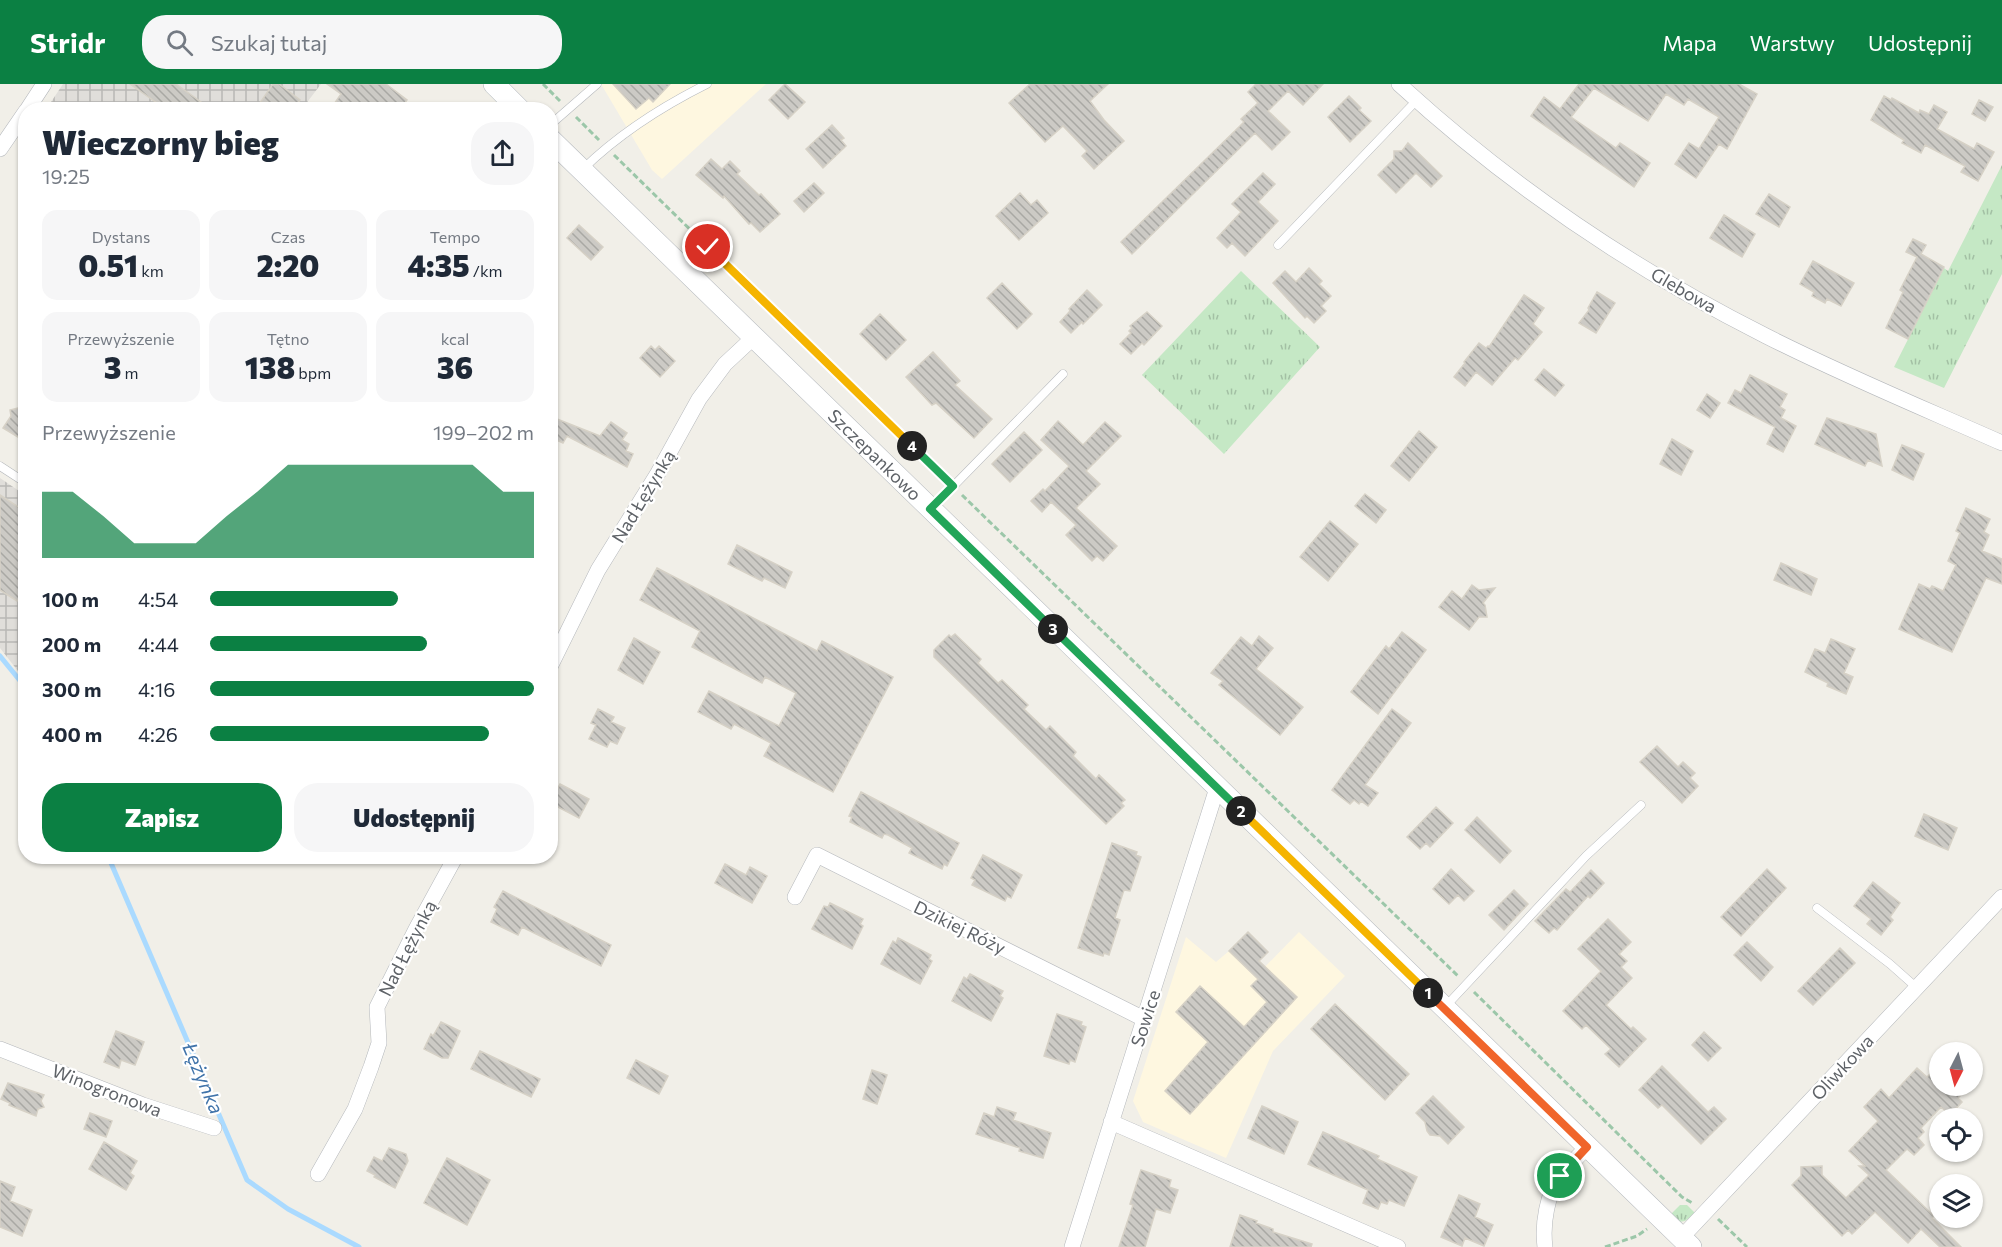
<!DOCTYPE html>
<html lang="pl">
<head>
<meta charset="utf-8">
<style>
  :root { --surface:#fff; --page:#f6f6f7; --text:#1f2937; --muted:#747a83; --accent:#0b8043 }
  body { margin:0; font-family:Commissioner,sans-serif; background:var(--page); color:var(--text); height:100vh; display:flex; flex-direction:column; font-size:22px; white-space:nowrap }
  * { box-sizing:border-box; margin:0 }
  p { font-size:20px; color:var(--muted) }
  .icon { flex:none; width:33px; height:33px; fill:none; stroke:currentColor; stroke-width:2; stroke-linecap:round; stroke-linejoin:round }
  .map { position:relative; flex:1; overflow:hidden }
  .details { position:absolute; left:18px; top:18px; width:540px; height:762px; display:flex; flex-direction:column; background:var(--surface); border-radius:24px; box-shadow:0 2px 4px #0004 }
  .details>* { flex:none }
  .needle { width:39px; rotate:186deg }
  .controls { position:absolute; left:1929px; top:958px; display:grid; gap:12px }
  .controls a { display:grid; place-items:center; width:54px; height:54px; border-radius:50%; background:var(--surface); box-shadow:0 2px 4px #0004; font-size:30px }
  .pin { position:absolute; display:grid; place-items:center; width:51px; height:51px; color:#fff; margin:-26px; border:3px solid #fff; border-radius:50%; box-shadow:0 2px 6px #0007 }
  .km { position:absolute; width:30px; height:30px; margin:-15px; border-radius:50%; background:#222; color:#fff; font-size:16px; line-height:30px; text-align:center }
  .round { display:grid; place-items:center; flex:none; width:63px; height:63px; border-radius:24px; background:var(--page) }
  .summary { display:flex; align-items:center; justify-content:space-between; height:102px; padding:0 24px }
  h1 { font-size:33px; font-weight:800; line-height:45px }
  .stats { display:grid; grid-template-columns:repeat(3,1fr); gap:9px; height:102px; padding:6px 24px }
  .stats div { display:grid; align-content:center; border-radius:15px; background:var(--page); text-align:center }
  .stats b { font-size:30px; font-weight:800 }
  .stats small { font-size:16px; font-weight:400 }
  .stats p { font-size:16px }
  .chart { height:168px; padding:12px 24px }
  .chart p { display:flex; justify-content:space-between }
  .chart svg { width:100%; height:108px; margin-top:6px; fill:var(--accent); opacity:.7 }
  .action { display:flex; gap:12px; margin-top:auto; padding:12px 24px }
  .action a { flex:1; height:69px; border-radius:24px; background:var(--accent); color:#fff; font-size:24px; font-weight:800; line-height:69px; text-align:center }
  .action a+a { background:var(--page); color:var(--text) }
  ul { padding:0 24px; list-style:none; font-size:20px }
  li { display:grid; grid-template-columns:96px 72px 1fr; align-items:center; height:45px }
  li i { height:15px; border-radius:8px; background:var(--accent) }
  header { display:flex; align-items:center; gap:36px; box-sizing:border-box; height:84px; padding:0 30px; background:var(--accent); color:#fff }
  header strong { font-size:28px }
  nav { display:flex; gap:33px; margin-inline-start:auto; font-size:21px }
  .search { width:420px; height:54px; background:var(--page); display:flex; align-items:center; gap:15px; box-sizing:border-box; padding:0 21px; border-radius:24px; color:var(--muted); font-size:22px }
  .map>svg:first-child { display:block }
</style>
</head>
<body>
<header>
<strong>Stridr</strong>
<div class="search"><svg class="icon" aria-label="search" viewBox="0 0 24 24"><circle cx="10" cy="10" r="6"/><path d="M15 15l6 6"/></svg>Szukaj tutaj</div>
<nav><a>Mapa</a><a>Warstwy</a><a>Udostępnij</a></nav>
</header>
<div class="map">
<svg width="2002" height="1163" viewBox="0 0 2002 1163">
  <defs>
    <pattern id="industrial-grid" width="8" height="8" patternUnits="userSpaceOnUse" patternTransform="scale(1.5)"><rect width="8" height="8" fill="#e0deda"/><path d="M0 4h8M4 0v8" fill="none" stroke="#b9b8b5"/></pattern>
    <pattern id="grass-tufts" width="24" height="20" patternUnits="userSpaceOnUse" patternTransform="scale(1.5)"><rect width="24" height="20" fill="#c5e8c5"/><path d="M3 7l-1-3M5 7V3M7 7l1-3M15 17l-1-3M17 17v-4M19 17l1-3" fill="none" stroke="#a3c0a4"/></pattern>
    <pattern id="building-back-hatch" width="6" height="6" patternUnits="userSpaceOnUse" patternTransform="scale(1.5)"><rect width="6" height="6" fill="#cccac5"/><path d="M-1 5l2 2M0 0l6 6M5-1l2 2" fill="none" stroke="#a9a8a4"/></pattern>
  </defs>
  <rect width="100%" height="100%" fill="#f1efe8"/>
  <!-- commercial -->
  <path fill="#fef7e0" d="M601,0h165l-104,95 -10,-9z
    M1299,848l46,44 -72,75 -47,107 -83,-36 -10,-21 53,-164 30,25 13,-11 26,26z"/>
  <!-- industrial -->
  <path fill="url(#industrial-grid)" d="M63,0h258l-19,25 -240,1 -11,-8z
    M0,394l25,17v185l-25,-32z"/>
  <!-- grass -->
  <path fill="url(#grass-tufts)" d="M2002,81v109l-58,114 -50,-21 50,-99 4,3z
    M1241,187l79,76 -96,107 -82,-79z
    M1680,1121h7l8,8 -10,8 -6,1 -9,-7z"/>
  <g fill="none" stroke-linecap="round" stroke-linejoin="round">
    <!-- stream -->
    <path stroke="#aadaff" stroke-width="5" d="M0,572l26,32
      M108,772l139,324 41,29 71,38"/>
  </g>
  <!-- building -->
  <path fill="url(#building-back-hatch)" stroke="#d6d1c6" stroke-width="1.5" d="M130,0h46l36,26h-45z
    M273,0h6l21,16 -7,10h-38z
    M327,0h59l21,16 -7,10h-70l11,-16z
    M613,0h57l-17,18 -4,-4 -13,11z
    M785,0l20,18 -17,17 -19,-19z
    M1030,0h78l-18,17 14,19 20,21 -30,28 -12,-13 5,-5 -24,-25 -18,16 -36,-39z
    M1256,0h67l-20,21 -15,-14 -20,20 22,21 -18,18 -17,-17 -123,121 -11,-12 123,-120 -3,-3 17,-16 -10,-11z
    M1579,0h160l18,10 -30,55 -8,-5 -23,34 -21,-14 14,-21 10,6 20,-32 -31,-18 -4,6 -18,-11 -18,27 -54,-33 -23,29 45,31 4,-5 30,20 -16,24 -103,-71 13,-19 16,12z
    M1349,12l12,12 -2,2 12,11 -21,21 -22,-25z
    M1884,12l7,4 1,-2 27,15 1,-3 9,4 5,-9 13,7 -10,17 37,20 3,-6 17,9 -16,29 -17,-9 4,-6 -40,-21 -4,8 -19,-10 2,-3 -33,-20z
    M1979,16l14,7 -8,14 -13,-7z
    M832,41l12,13 -3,2 5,6 -23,22 -17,-19z
    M1408,59l34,33 -11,11 -15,-14 -20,20 -18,-18 16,-16v-8h8z
    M711,75l11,10 8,-8 10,10 -3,3 22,21 2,-1 19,20 -20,18 -9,-9 -2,1 -25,-28 -1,2 -27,-23z
    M1263,89l12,11 -17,18 20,19 -33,35 -13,-13 -5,5 -10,-10 24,-26 -9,-8z
    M814,99l10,10 -20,19 -10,-11z
    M1020,109l11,12 6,-5 11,13 -29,27 -23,-24z
    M1769,110l21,13 -11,20 -23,-13z
    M1724,131l31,19 -13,23 -32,-19z
    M579,141l24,22 -12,13 -24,-22z
    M1913,155l13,6 -5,9 23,13 -36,72 -22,-11 17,-36 -3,-2 17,-33 -11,-5z
    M1813,177l41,22 -13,23 -14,-7 -2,4 -13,-7 2,-4 -14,-8z
    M1309,184l13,13 -3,3 12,12 -10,10 5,5 -12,12 -7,-7 -2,2 -32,-35 12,-12 11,11z
    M1002,199l30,31 -15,15 -30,-31z
    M1087,206l15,15 -19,19 -1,-2 -11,11 -11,-11 10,-11 -1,-2z
    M1597,208l18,11 -19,30 -17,-10 10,-13 -1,-2z
    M1524,211l20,13 -11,16 9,8 -24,28 -3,-2 -23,27 -16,-13 -11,14 -11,-9 11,-14 -1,-1 15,-19 7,5 2,-2 1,1z
    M1147,228l15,14 -18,19 -2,-2 -11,11 -11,-10 11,-11 -2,-2 3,-3 -2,-2z
    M880,230l26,26 -20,20 -26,-26z
    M651,262l4,4 4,-4 16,15 -15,16 -20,-19z
    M933,268l27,29 -5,4 37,34 -18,19 -38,-35 -4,2 -26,-28z
    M1544,285l20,16 -9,11 -20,-16z
    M1750,291l37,19 -7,13 5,3 -4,8 15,8 -13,26 -16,-8 8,-17 -47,-24 7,-13 6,3z
    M1707,310l13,9 -10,15 -13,-8z
    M26,322v36l-23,-14 8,-12 -1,-6z
    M1827,334l49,16 6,32 -14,-6 -3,6 -50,-22z
    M557,335l43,17 11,-14 16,11 -5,7 7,4 -3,7 7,3 -6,13 -60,-31 -4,7 -13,-6v-5z
    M1058,337l25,24 22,-23 16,14 -35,35 14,13 -24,24 41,38 -14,15 -6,-5 -5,5 -26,-26 10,-10 -25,-23 -9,10 -11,-11 12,-12 2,2 24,-25 -28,-26z
    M1419,347l18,16 -28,34 -18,-15z
    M1024,348l18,18 -32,32 -18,-18z
    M1672,355l21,12 -12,24 -21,-11z
    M1902,361l22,9 -11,26 -21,-10z
    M1365,410l21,16 -10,13 -21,-17z
    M0,411l26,17v77l-9,12 -17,-11z
    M1966,424l24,11 -6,13 5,3 -7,16 20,8v25l-16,-6 -34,74 -53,-23 20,-45 11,5 2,-3 11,5 13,-26 -8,-4 12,-28 -4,-2z
    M1330,437l28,23 -30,37 -28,-24z
    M737,461l55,27 -7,16 -21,-10 -2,3 -34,-17z
    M1781,479l36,16 -6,16 -37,-15z
    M657,484l160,83 5,-10 71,36 -60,115 -69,-36 7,-13 -37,-19 -3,5 -33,-17 11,-21 70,35 17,-33 -31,-16 -3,6 -70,-36 8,-16 -60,-31z
    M1472,501l7,5 16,-2 -12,15 2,2 2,12h-8l-10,13 -30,-23 13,-16 10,8z
    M1402,548l24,18 -48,64 -27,-22 35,-46 3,3z
    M955,550l26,25 -3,4 20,20 4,-3 26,25 -4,4 3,3 19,18 4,-4 26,26 -3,4 23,23 3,-4 26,25 -4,3 3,3 -18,18 -172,-167v-7l15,-15 2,2z
    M1259,552l14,12 -17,21 47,38 -23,28 -61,-50 4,-4 -12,-8 30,-36 11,9z
    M634,554l26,14 -17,32 -25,-14z
    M1831,555l24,10 -11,24 9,4 -7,17 -19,-8 1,-3 -23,-11 10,-23 10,4z
    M598,625l16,8 -3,5 14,6 -8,16 -7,-3 -3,6 -18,-8 7,-14 -5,-2z
    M1392,625l19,14 -46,62 13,8 -10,13 -7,-5 -2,3 -5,-4 -4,4 -18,-14z
    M1657,662l21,21 5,-5 12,11 -5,5 8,8 -16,17 -42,-41z
    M560,700l29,15 -10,19 -27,-14 4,-7 -2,-1z
    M861,708l98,51 -12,23 -3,-2 -2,5 -33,-16 3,-5 -24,-13 -4,-1 -2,4 -32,-16 2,-5 -3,-1z
    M1436,723l17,16 -23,24 -4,-4 -6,6 -13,-12z
    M1924,730l33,14 -9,22 -33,-14z
    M1477,733l34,34 -11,12 -35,-33z
    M1112,759l25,9 -1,3 5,2 -11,34 -6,-1 -1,3 -8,25 5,2 -11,35 -5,-2 -1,3 -25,-8z
    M983,771l39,20 -11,23 -4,-2 -2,5 -33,-16 3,-5 -4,-2z
    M725,780l21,11 4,-8 17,9 -15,27 -37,-20z
    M1451,785l23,22 -10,10 -6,-6 -9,9 -16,-15z
    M1767,785l19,19 -45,48 -20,-19z
    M1591,786l13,13 -14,15 -2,-2 -31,34 -3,-2 -5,5 -14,-12 31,-32 4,3z
    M1873,798l27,21 -10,14 3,3 -12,15 -14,-11 4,-5 -17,-13z
    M1514,806l14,14 -24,26 -15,-15z
    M503,807l108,54 -10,21 -79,-39 -4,8 -27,-13 6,-13 -3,-2z
    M830,819l33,16 -3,5 3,2 -11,23 -40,-20 12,-23 4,1z
    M1608,835l23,23 -12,12 8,7 -6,6 11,11 -26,27 25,24 2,-2 13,12 -27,28 -14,-13 6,-5 -25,-24 -4,4 -19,-18 38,-40 -23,-22z
    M1248,848l20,20 -9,9 38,36 -107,117 -25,-23 43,-49 -32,-30 24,-26 44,41 23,-25 -16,-16 7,-7 -29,-28z
    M898,854l33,17 -2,4 3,2 -12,23 -39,-20 12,-23 3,2z
    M1747,858l26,25 -12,14 -27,-26z
    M1840,864l15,15 -42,42 -15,-14z
    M970,890l33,17 -3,5 3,2 -12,23 -39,-20 12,-24 3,2z
    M1335,920l74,70 -24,26 -74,-71z
    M1057,930l25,8 -1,3 5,2 -11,35 -5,-2 -1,4 -25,-8z
    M441,938l19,9 -12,27h-6l-18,-9 7,-15 2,2z
    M116,947l28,11 -9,23 -14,-5 -2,8 -15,-6z
    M1704,948l17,16 -13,13 -16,-16z
    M480,967l60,28 -9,18 -60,-28z
    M636,976l32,16 -9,18 -32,-16z
    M1662,982l46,46 6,-5 12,12 -25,25 -39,-39 -4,3 -19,-18z
    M1917,984l10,9 5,-5 8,6v8h30l-12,12 4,4 -12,13 -9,-8 -20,21 3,4 -6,6 6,7 -10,10 -7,-6 -21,21 48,46 -2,2 29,29h-21l-19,-18 -13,14 -33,-31 -23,22 -4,-4 -6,6 -50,-51 9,-9v-9l21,-1v9l24,23 23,-23 -10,-9h6l-16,-15 29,-30 -14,-14 17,-18 8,9z
    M872,986l15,5 -10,29 -14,-5z
    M8,999l36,12 -3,6 3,6 -6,2 -2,7 -27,-11 1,-2 -9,-4z
    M1433,1012l31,31 -16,17 -8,-8 -10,-1 -3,-4 -2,-9 -9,-9z
    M1262,1022l36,16 -14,32 -36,-16z
    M997,1023l19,6 -3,7 38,13 -8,25 -24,-7 1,-3 -44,-14 8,-21 10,4z
    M90,1029l22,8 -6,16 -22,-8z
    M1323,1048l56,24 -2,3 40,18 -13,29 -15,-6 -2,4 -6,-2 -3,7 -15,-6 5,-13 -60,-26z
    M104,1058l33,19 -7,12 4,3 -8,14 -37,-21z
    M389,1064l17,6 2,7 -13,27 -21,-11 1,-2 -8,-4 7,-14 8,4z
    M447,1074l43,22 -23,45 -43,-22z
    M1141,1086l30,10 -2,7 9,3 -8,23 -14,-4 -11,38h-26l14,-42 -3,-1z
    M0,1097l15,6 -5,14 22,9 -10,26 -22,-9z
    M1459,1111l21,9 -5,13 18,8 -9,21 -19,-8 -3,8 -21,-9z
    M1240,1131l17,6 -1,2 17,6v3l39,12 -1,3h-81z"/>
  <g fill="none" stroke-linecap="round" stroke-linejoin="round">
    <!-- lane casing -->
    <g stroke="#b5b8bc" stroke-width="9">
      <path id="lane" d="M550,41l47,-41
        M583,85c36,-35 80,-63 124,-85
        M1278,161l139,-145
        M0,382l26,17
        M932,424l131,-134
        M1817,824l73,56 27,24
        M1446,922l140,-150 55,-51"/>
    </g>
    <!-- street casing -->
    <g stroke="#b5b8bc" stroke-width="16">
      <path id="street" d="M1399,0c109,100 234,185 367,252 77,39 157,72 236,107
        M27,26l17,-26
        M0,65l26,-38
        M550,583l48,-97 60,-97 41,-74 26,-35 29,-27
        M795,813l22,-42 327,164
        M0,965l143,56 71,23
        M1111,1038l287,125
        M318,1090l37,-65 16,-42 8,-24 -2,-36 39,-78 40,-73
        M1681,1154l321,-341
        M1072,1163l145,-459
        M1545,1163c-3,-23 2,-53 16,-73 8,-9 18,-18 26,-27"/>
    </g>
    <!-- secondary casing -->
    <g stroke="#b6babf" stroke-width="22">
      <g id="secondary">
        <path d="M494,0l26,26"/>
        <path id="s1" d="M550,55l1141,1108"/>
      </g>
    </g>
    <!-- path -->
    <path stroke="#9cc7a9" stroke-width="3" stroke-dasharray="6 3" stroke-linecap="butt" d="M543,0l18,18
      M576,33l23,23
      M614,71l330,323
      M962,411l497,482
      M1474,908l208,205 12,7
      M1718,1135l29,28
      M1605,1163l32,-11 10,-7"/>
    <!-- lane -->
    <use href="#lane" stroke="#fff" stroke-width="8"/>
    <!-- street -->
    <use href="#street" stroke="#fff" stroke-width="15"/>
    <!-- secondary -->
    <use href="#secondary" stroke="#fff" stroke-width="21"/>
  </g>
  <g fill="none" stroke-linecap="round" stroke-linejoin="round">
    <!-- split-1 casing -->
    <g stroke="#fff" stroke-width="12">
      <path id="split-1" d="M1428,909l159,154 -27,29"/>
    </g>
    <!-- split-2 casing -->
    <g stroke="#fff" stroke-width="12">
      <path id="split-2" d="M1241,727l187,182"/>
    </g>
    <!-- split-3 casing -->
    <g stroke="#fff" stroke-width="12">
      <path id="split-3" d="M1053,545l188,182"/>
    </g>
    <!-- split-4 casing -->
    <g stroke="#fff" stroke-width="12">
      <path id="split-4" d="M912,362l41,40 -23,23 123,120"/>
    </g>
    <!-- split-5 casing -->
    <g stroke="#fff" stroke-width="12">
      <path id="split-5" d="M708,163l204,199"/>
    </g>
    <!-- split-1 -->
    <use href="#split-1" stroke="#f0652b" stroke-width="8"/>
    <!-- split-2 -->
    <use href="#split-2" stroke="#f5b400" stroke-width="8"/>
    <!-- split-3 -->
    <use href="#split-3" stroke="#22a559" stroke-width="8"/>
    <!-- split-4 -->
    <use href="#split-4" stroke="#22a559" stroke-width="8"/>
    <!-- split-5 -->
    <use href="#split-5" stroke="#f5b400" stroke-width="8"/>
  </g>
  <g text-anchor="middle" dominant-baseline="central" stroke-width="4.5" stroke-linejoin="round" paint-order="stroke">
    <!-- street labels -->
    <g font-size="18" fill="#5f6368" stroke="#fff">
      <text transform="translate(1684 206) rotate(30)">Glebowa</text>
      <text stroke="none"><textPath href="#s1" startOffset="453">Szczepankowo</textPath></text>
      <text transform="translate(643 412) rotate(-59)">Nad Łężynką</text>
      <text transform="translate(960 843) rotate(26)">Dzikiej Róży</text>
      <text transform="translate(407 864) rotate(-63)">Nad Łężynką</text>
      <text transform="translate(1145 934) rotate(-72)">Sowice</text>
      <text transform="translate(1842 983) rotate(-47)">Oliwkowa</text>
      <text transform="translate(107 1006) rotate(21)">Winogronowa</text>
    </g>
    <!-- water labels -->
    <g font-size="20" font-style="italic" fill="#4174aa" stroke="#fff">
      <text transform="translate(204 994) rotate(67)">Łężynka</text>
    </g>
  </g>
</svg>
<div class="controls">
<a><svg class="needle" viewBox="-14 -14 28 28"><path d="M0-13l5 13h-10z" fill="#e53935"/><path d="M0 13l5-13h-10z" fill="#747a83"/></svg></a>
<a><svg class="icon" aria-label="locate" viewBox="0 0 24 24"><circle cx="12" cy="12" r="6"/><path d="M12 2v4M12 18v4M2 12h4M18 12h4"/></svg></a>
<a><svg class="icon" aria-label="layers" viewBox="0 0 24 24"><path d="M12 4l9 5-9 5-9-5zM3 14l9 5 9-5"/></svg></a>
</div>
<div class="pin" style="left:1560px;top:1092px;background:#1e9e55"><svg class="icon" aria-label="arrive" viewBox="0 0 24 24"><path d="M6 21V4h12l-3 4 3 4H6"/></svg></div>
<div class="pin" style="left:708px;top:163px;background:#d93025"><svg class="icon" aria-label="check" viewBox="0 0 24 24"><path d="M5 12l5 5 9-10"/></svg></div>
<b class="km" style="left:1428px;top:909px">1</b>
<b class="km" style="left:1241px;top:727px">2</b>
<b class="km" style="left:1053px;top:545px">3</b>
<b class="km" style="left:912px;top:362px">4</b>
<section class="details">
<div class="summary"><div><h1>Wieczorny bieg</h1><p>19:25</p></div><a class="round"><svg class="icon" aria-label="share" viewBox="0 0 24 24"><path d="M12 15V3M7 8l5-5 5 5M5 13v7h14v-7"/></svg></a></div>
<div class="stats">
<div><p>Dystans</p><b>0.51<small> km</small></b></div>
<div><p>Czas</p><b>2:20</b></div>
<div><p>Tempo</p><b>4:35<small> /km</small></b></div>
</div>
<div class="stats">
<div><p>Przewyższenie</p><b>3<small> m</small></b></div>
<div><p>Tętno</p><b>138<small> bpm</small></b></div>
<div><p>kcal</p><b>36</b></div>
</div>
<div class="chart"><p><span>Przewyższenie</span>199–202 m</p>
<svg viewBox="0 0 160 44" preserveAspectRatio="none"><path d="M0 44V17L10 17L20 27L30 38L40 38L50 38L60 27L70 17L80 6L90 6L100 6L110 6L120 6L130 6L140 6L150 17L160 17V44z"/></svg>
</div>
<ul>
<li><b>100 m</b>4:54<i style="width:58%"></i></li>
<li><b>200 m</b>4:44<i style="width:67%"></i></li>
<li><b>300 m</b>4:16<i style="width:100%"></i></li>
<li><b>400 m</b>4:26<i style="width:86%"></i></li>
</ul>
<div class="action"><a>Zapisz</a><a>Udostępnij</a></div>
</section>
</div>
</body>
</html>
